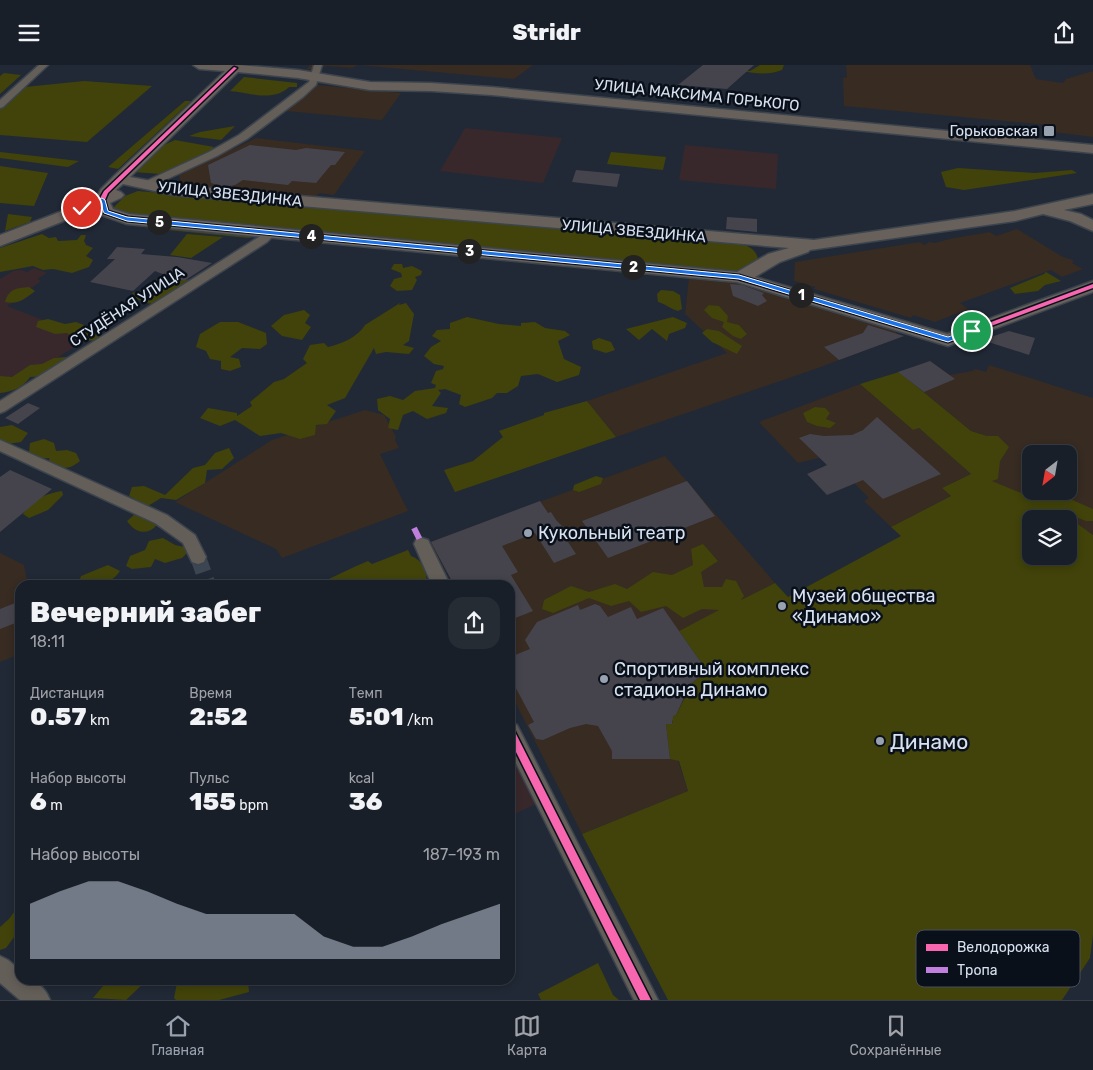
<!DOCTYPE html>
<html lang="ru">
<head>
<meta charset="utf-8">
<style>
  :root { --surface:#191f28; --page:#262c34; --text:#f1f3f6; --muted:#9fa2a8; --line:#373d45; --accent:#97a1af }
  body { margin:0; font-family:Rubik,sans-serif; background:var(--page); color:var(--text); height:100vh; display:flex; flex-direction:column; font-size:19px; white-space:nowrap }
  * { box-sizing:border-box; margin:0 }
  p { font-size:16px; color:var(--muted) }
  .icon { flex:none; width:28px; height:28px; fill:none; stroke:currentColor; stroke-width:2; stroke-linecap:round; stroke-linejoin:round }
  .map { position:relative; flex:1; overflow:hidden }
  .drawer { position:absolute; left:15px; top:515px; width:500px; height:405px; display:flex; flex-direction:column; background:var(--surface); border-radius:15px; box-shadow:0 2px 8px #0003,0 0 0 1px var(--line) }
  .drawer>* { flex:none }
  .needle { width:32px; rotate:211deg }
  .controls { position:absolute; left:1022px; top:380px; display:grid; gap:10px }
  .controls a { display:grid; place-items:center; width:55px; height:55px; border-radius:10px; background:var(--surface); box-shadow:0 2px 8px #0003,0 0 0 1px var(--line); font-size:25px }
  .pin { position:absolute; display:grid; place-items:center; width:42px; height:42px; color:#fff; margin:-21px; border:2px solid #fff; border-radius:50%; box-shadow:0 1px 5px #0007 }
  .km { position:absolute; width:25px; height:25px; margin:-12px; border-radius:50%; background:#222; color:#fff; font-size:14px; line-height:25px; text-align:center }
  .round { display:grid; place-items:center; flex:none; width:52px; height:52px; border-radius:15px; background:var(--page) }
  .overview { display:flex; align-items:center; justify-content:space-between; height:85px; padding:0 15px }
  h1 { font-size:28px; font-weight:800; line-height:38px }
  .metrics { display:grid; grid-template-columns:repeat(3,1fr); gap:8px; height:85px; padding:5px 15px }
  .metrics div { display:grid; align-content:center }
  .metrics b { font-size:25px; font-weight:800 }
  .metrics small { font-size:14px; font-weight:400 }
  .metrics p { font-size:14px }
  .chart { height:140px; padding:10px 15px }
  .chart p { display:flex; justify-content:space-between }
  .chart svg { width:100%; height:90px; margin-top:5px; fill:var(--accent); opacity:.7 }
  header { display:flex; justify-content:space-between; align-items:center; height:65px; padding:0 15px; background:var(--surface); font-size:22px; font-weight:800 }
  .dock { display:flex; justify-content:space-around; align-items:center; height:70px; border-top:1px solid var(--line); background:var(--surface); font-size:14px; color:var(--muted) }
  .dock a { display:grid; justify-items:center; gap:2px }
  .dock .current { color:var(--accent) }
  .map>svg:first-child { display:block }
</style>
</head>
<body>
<header><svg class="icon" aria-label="menu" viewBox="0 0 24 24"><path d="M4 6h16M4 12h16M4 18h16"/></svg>Stridr<svg class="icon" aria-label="share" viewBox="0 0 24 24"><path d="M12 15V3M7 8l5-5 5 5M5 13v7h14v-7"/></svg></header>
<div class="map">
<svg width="1093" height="935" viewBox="0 0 1093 935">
  <rect width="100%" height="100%" fill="#212936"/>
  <!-- commercial -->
  <path fill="#372b22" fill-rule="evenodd" d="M310,0h223l-19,14 -156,-14 -6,3 -24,-2 -22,4z
    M846,0h184l6,14 27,4 3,-4 27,-8v66l-40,-5 -4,-7 -205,-19 -1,-28 4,-1z
    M318,20l83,8 -19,27 -96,-9z
    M256,73l109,13 -31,44 -15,-2 -4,6 -134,-14 -2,-10z
    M1017,164l46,28 7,2 4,2 -2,2 11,6 -21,8 -11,-7 -91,33 8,6 -33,13 -22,-7 -2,3 -97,-29 1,-2 -21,-6 1,-19 125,-20 4,3 5,-3 6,1 14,-4 41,-7 6,4z
    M689,212l53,5 156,48 -2,3 4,3 -2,2 -80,30 -202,69 -29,-36 140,-48 -42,-39z
    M930,296l20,14 22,-4 4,-2 10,3 3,-7 104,33v137l-42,-30 -61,-24 10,-41 -29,-9 -72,-59zM1031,389h38v37h-38z
    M860,319l53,46 6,-2 52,46 -29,14 9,8 -60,31 -27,-26 5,-3 -42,-42 -29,7 -39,-41z
    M365,345l19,5 12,22 -1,3 4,8 -19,6 28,57 -126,47 -6,-9 -101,-47 97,-62z
    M665,391l110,127 -96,48 28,40 -14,11 -17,33 -10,1 7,4 -1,4h-6l22,67 -106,43 -72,-142v-107h-56l-24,-43z
    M0,488l24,12 4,20h-8v69l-20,8z"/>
  <!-- education -->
  <path fill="#38282c" d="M465,63l97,10 -19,45 -103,-12z
    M685,80l93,9 -2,35 -97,-9z
    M34,203l13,5 -10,6 4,2 -34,25 82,32 -89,55v-114l13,-8 8,-1 6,2z
    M510,687l26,52 -26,12z"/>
  <!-- green -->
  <path fill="#41430a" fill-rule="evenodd" d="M760,0h54h-30l-2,5c-12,5 -27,4 -39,1h7z
    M4,8l17,2 -21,19v-18z
    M244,12l53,6v4h-8c-15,15 -39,6 -59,4z
    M84,16l68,5 -65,56 -87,-7v-30l25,-18z
    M185,36h6l-73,68 -10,-2z
    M235,61l-14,14 -32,-4 11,-4z
    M175,75l39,7 -4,4 -49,23 -28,-2 27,-25z
    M0,87l79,9 -11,6 -68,-9z
    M611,87l55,5 -3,13 -56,-6z
    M0,101l48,7 -14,33 -34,-3z
    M958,103l77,5 37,-3 5,3 -113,17 -18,-3 -5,-15z
    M138,126l600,52c10,2 19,7 20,17l-20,12 -620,-57 -6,-6 13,-13z
    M8,149l24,3 -2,5 -25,9z
    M160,162l95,9 -6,2 -92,-9z
    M42,169l7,4 7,-1 2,4 19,-1 4,-5h5l-2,6 2,4 7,3 -7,8 7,4 -4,7 -17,6 -19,-4 -10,1 -10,-4 -33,6v-24z
    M187,169l36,3 -32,21 -21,-3z
    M394,199h8l1,4 9,-2 10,5 -1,4 -6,2 2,3 -5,10 -15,1 -7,-5 4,-7 8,-2 -1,-4 -10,-4z
    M1046,207l15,9 -16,4 -7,6 -23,3 -5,-6 34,-14z
    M161,213l13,3 18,-2 4,4c-3,2 -7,6 -10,7 -14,4 -16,-3 -25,13 -11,2 -23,0 -29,-10l16,-4 3,-7z
    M29,222l6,4c-10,8 -17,14 -30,11 4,-13 11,-14 24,-15z
    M661,225l12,1 7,4 2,14 -4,2c-8,-2 -12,-7 -20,-9l-1,-8z
    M400,238l-1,2 7,-2 8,11 -5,27 -6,4 11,3 -5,6 -23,-2 -10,2 -2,-6 -29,50 -18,7 9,6 -9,13 -11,1 -1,10 -15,4 -19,-6 -21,3 -25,-16 -15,6 -20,-8 8,-10 29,5v3l15,-10 -2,-4 24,-20 10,-3 23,-16 -4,-4 7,-14 14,-2 4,4c13,-3 30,-10 37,-22z
    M709,240l10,1 9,10 -1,6 12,3 8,9 -6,5 -8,-3 -11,-9 2,-5 -12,-4 -8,-8z
    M304,245l6,5 -5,8 6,4 -9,13 -20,-4 -11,-10 13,-11z
    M467,252l32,7 22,2v-3l14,-1 10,6 20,3 5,4 -12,6 6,18 17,8 -2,8 -22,7 -19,-8 -17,2 -3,10 -11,7h-10l-5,5 -27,9 -6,-3 2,-9 -16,-6 -7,1 3,3 -9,13 16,2 -2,5 -19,6 -14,-8 -10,4 -5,15 -10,-2 2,-9 -12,-9 -1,-11 13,-3 13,4 12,-9 20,-3 1,-3 -5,-2 5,-12 7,-2 1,-3 -10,-2 -10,-8 7,-9 10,-6 -9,-5 5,-6 13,-1v-6z
    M673,252l14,6 -2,5 -16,6 -2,7 -15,-12 -13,11 -13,-11z
    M48,254l17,5 11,-2 18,7 5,8 -4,4 -18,-2 -10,-6 -12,1 -19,-7 2,-6z
    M220,257h18l28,11 1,11 -7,5 -18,-1 -12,9 9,2 2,8 -11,4 -9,-2v-8l-11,-2 -4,-8 -10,-4 4,-13z
    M707,264l12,2 23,15 -5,8 -25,-12 -10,-9z
    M599,273l12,4 4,8 -9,3 -13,-4 -1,-8z
    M66,292l1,6 -23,13 -14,1c-6,10 -19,15 -30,16v-17l12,1 18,-12 12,-1 12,-6z
    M899,307l72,59 16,5h11l11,11 -9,14 -2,18 -6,2 39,16 -2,-8h2v2h21l41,18v12h-7l-26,-10 33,24v400l-3,23 -28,42h-394l-86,-166 106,-43 -9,-30 -9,-2 -4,-35h6l1,-3 -7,-5 10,-1 17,-33 14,-11 -28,-40 40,-21 -17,-1 -19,9 -17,-12 -25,6 -12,-11 -18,5 -22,-8 -36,15 -11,-4 2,-9 27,-14 18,6 26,-8 12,5 26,-17 19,3 21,-10 -2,-16 12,-5 15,17 -17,11 3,15h18l4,-8 10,2 8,15 -3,4 34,-17 13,14 113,-61 -10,-9 60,-31 -9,-8 29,-14 -52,-46 -6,2 -53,-46zM1031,454h38v37h-38z
    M587,336l29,36 -161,55 -11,-22 29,-9 30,-24 -4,-6 45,-16v-2z
    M815,342l10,1 5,5 -4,6 10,4 -6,5 -13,-2 -10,-4 -4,-9z
    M12,360l16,8 -7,9 -14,2 -7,-3v-14z
    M44,374l10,4 2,8 11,-1 9,3 4,8c-11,9 -17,8 -30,3l-1,-6 -11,1 -9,-7 1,-9z
    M229,383l5,10 -12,11 -15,1 -2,13 -29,17 -15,-2 -13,8 -19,-10 3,-9 12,-1 21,9 28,-27 12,-3 10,-12z
    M596,411l7,2 -2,6 -22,8 -6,-2 1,-5z
    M62,426l1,4 -15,15 -19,8 -6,-4c9,-15 22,-20 39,-23z
    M135,449l13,1 9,10c-10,11 -22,8 -30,-4z
    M163,473l12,7 9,2 4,5 -6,6 -17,5 -10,-4 -4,8 -19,2 -6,-3 4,-10 15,-6 4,-9z
    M408,485l3,6c12,4 15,15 16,26l-2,1 1,2h-111c18,-7 35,-17 53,-24l4,3z
    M108,500l12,6c-10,15 -26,14 -42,14l3,-9z
    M20,839v25l-14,19 -6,2v-23l9,-8z
    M598,898l15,32 6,5h-78l-3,-6z
    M108,915h39l-21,20 -33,-2z
    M185,915h63l1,12 -30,8h-43l-2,-2 3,-15z"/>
  <!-- building -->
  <path fill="#45444d" d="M703,0h51l-27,24 -49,-4z
    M250,80l46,5 10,-2 39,4 -10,13h-4l-15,18 -24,-2 -4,4 -45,-5 -8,5 -10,2 -14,-4 -3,-18z
    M576,105l44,4 -3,13 -45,-5z
    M727,152l30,2v13l-31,-3z
    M117,182l28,2 -4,5 36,3 35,6 -28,18 -7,-3 -2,1 -20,-8 -22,20 -43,-9 25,-23h-8z
    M730,219l12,1 22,8 -2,2 5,6 -9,5 -25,-10z
    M868,260l36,11 -65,24 -15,-13 39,-14z
    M1009,266l26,7 -6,17 -47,-15z
    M930,296l25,18 -31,13 -26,-20z
    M28,338l12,5 -22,16 -13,-6z
    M877,352l64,57 -58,25 -20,-19 -36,15 -20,-21 20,-9 -28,-27 11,-4 14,2 28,-1 11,-5z
    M10,405l42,19 -52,43v-55z
    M687,416l28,35 -107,42 -26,-37z
    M540,436l8,12 3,-1 5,8 16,16 -6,3 10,15 -22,9 -19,-30 -33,13 16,26 -7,3 22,36 -23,9v-35h-56l-23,-43z
    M15,538l3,19 -18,7v-20z
    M595,539l5,2 8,11 23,-10 6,12 26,-11 44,63 -14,11 -6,9 -11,24 -3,1 -1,8h-6l4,35h-58v-8l-14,-25 -12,-2 -16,4 -27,12 -7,-1 -8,-14 6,-3 -24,-45v-20l20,-8 -5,-9 12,-18 41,-17 2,5z"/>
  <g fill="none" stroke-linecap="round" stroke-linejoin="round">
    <!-- street-tunnel -->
    <path stroke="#3c4552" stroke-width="16" stroke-dasharray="16 8" stroke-linecap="butt" d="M198,492l10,28"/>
    <!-- street casing -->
    <g stroke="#3c444e" stroke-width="3">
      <path id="street" d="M39,0h9l-45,42 -3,1v-8z
        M314,0h8l-6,20 -13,12 -56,42 -30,17 -67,31h-8l-1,-2 1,-2 67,-31 30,-17 70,-53z
        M270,165l6,3 -9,9 -262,169 -5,2v-12z
        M0,375l167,75 28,20 11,22 -2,5 -6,2 -6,-2 -9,-19 -28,-20 -155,-72z
        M422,473l6,2 22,45h-18l-18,-41 2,-4z
        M510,657l7,3 141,275h-24l-124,-249z
        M0,891l8,4 12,10v10c15,0 24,5 30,20h-30l-20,-17z"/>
    </g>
    <!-- secondary casing -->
    <g stroke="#3c444e" stroke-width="3">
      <path id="secondary" d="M193,0h47l58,5 72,12 61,1 60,4 602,58v8l-602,-58 -60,-4 -61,-1 -72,-12 -60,-6 -108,105 43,8 641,55 201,-29 78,-17v10l-29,6 17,4 12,6v11l-23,-10 -27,-7 -28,7 -205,29 -2,2 -28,10 -25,15 192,57 146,-53v11l-145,54 -211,-64 -610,-58 -26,-9 -4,-7 -97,38v-11l96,-37 5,-9 13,-13 111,-105 -26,-2zM123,119l50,11 616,53 -21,6 -31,18 -608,-58 -16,-5 -3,-6 11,-5 3,-3 -3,-3 -5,-2z"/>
    </g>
    <!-- street -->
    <use href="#street" fill="#645e59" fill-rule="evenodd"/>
    <!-- secondary -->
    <use href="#secondary" fill="#67605b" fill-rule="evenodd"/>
    <!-- quiet -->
    <path stroke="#c07fdc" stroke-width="6" stroke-dasharray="12 6" stroke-linecap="butt" d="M414,463l8,16"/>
    <!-- cycleway casing -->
    <g stroke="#0a101a" stroke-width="3">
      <path id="cycleway" d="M234,2l3,1 -129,125 -3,7 3,11 20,6 611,58 209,63 145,-54v4l-145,54 -210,-63 -611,-58 -23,-8 -5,-13 5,-9z
        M510,662l3,1 138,272h-11l-130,-260z"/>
    </g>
    <!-- cycleway -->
    <use href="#cycleway" fill="#f766af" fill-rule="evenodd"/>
  </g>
  <!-- route -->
  <path fill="#1a73e8" stroke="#fff" d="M102,133l3,2 3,11 19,6 612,58 209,62 24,-8 3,2 -27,11 -209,-63 -612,-58 -23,-8 -4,-11 -17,7 -4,-1z"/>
  <!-- markers -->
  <g fill="#97a1af" stroke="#0a101a" stroke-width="2">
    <rect x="1043" y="60" width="12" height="12" rx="2.5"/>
    <circle cx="528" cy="468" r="5"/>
    <circle cx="782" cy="541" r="5"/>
    <circle cx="604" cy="614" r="5"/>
    <circle cx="880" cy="676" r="5"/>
  </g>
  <g text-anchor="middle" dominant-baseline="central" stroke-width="5" stroke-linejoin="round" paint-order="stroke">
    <!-- far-street labels -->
    <g font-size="15" fill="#d7e1f0" stroke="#0a101a">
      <text transform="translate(697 30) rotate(6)">УЛИЦА МАКСИМА ГОРЬКОГО</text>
      <text transform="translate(230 129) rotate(6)">УЛИЦА ЗВЕЗДИНКА</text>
      <text transform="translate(634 166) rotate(5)">УЛИЦА ЗВЕЗДИНКА</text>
      <text transform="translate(127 242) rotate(-33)">СТУДЁНАЯ УЛИЦА</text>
    </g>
    <!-- far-poi labels -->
    <g font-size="15" fill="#d7e1f0" stroke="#0a101a" text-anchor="end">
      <text x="1038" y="66">Горьковская</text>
    </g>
    <!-- poi labels -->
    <g font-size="18" fill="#d7e1f0" stroke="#0a101a" text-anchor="start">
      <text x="538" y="468">Кукольный театр</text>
      <text x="792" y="531">Музей общества<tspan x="792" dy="21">«Динамо»</tspan></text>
      <text x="614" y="604">Спортивный комплекс<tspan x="614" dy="21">стадиона Динамо</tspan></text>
    </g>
    <!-- near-poi labels -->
    <g font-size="21" fill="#d7e1f0" stroke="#0a101a" text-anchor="start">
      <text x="890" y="676">Динамо</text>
    </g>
  </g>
  <!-- legend -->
  <rect x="916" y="865" width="164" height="57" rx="8" fill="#0a101a" stroke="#484f5a" stroke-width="1"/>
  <rect x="926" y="879" width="22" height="7" fill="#f766af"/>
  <rect x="926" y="902" width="22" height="6" fill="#c07fdc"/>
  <g font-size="14" fill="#d7e1f0">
    <text x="957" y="887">Велодорожка</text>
    <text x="957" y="910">Тропа</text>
  </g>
</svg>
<div class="controls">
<a><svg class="needle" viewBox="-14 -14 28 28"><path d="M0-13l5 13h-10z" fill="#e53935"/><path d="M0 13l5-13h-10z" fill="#9fa2a8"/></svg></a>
<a><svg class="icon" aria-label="layers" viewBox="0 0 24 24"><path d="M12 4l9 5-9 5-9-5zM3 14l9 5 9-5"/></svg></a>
</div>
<div class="pin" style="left:972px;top:266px;background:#1e9e55"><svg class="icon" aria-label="arrive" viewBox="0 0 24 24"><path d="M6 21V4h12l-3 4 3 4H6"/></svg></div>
<div class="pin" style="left:82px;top:143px;background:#d93025"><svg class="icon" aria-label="check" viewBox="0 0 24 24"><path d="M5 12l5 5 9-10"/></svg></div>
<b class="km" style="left:801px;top:230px">1</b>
<b class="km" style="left:633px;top:202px">2</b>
<b class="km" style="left:469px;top:186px">3</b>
<b class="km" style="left:311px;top:171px">4</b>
<b class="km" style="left:159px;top:157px">5</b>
<section class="drawer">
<div class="overview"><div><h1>Вечерний забег</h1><p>18:11</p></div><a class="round"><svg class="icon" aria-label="share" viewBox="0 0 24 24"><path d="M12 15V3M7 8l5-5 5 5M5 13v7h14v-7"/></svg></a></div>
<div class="metrics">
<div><p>Дистанция</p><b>0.57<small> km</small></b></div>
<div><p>Время</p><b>2:52</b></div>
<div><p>Темп</p><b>5:01<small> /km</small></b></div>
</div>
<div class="metrics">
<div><p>Набор высоты</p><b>6<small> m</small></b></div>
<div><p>Пульс</p><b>155<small> bpm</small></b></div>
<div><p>kcal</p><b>36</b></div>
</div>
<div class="chart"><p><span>Набор высоты</span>187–193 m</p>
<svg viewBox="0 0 160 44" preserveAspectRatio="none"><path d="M0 44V17L10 11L20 6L30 6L40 11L50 17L60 22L70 22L80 22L90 22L100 33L110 38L120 38L130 33L140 27L150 22L160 17V44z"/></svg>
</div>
</section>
</div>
<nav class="dock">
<a class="current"><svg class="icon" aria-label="home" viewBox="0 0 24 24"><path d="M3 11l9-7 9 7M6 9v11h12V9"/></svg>Главная</a>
<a><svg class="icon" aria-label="map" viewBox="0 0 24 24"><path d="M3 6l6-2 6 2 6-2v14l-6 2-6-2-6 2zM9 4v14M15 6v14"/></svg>Карта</a>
<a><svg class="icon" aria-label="saved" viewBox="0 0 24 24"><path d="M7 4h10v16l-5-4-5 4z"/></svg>Сохранённые</a>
</nav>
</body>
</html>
